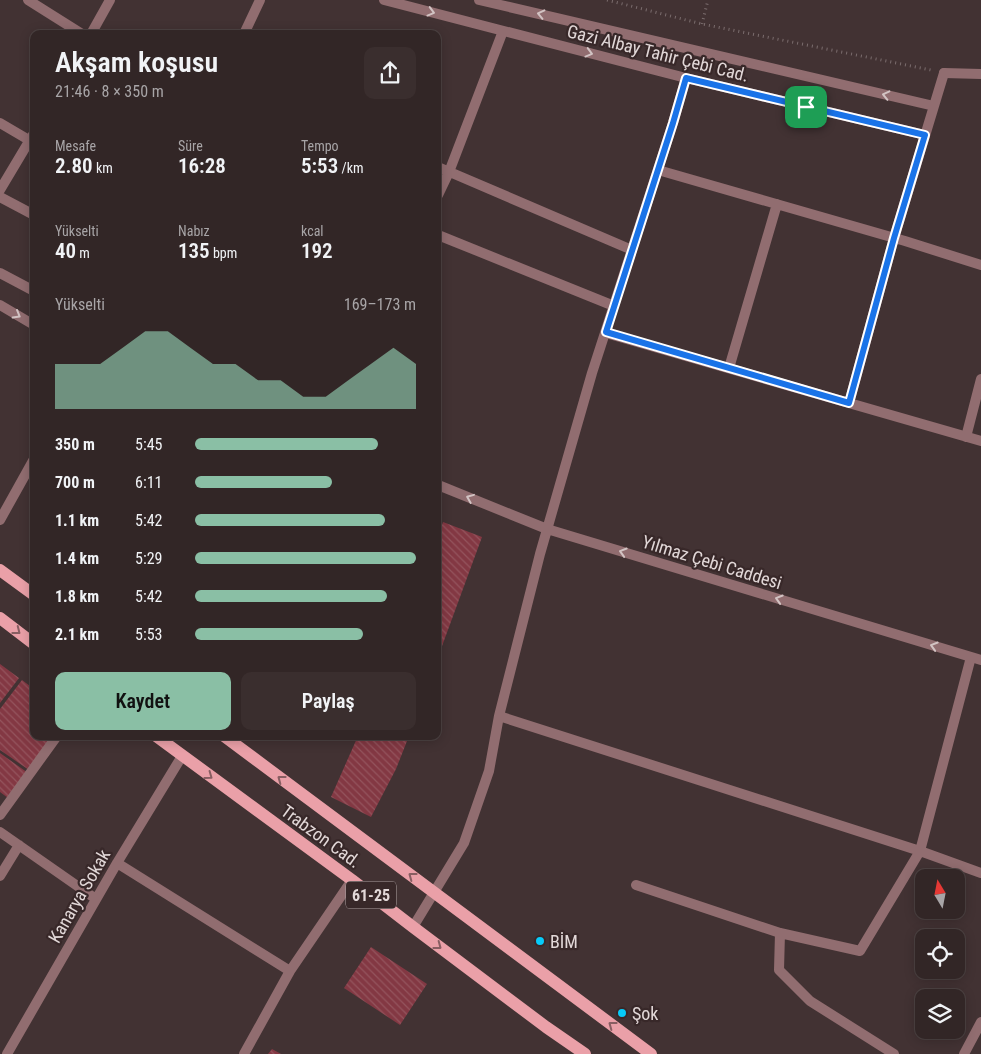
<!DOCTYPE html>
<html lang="tr">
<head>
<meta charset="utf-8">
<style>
  :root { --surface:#322626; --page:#3a2e2e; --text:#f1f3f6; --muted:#a8a5a7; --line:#4d4343; --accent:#8abfa5 }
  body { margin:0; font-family:"Roboto Condensed",sans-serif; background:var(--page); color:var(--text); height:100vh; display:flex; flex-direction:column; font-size:19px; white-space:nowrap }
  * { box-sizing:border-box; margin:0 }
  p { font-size:16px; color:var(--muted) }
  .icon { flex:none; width:28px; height:28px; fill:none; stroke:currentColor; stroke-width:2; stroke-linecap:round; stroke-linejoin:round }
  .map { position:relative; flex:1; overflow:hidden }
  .panel { position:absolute; left:30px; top:30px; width:411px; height:710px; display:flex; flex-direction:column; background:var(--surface); border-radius:10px; box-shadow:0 2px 12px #0003,0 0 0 1px var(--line) }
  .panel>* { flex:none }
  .needle { width:32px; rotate:350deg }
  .controls { position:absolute; left:915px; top:869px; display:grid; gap:10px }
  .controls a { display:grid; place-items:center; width:50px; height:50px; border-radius:10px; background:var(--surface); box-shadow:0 2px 12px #0003,0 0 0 1px var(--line); font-size:25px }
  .pin { position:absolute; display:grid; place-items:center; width:42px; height:42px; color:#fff; margin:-21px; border-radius:10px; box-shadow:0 2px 8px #0006 }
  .round { display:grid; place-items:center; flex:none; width:52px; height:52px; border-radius:10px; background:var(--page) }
  .head { display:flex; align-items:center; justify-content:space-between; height:85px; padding:0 25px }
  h1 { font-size:28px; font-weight:600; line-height:38px }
  .figures { display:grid; grid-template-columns:repeat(3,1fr); gap:8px; height:85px; padding:5px 25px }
  .figures div { display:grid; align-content:center }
  .figures b { font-size:21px; font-weight:600 }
  .figures small { font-size:14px; font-weight:400 }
  .figures p { font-size:14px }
  .chart { height:140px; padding:10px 25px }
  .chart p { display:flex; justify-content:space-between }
  .chart svg { width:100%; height:90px; margin-top:5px; fill:var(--accent); opacity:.7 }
  .cta { display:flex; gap:10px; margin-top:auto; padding:10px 25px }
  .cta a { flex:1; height:58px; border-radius:10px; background:var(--accent); color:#111; font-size:20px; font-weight:600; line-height:58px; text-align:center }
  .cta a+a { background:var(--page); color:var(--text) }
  ul { padding:0 25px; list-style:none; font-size:16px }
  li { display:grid; grid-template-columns:80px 60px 1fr; align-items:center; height:38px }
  li i { height:12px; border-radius:6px; background:var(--accent) }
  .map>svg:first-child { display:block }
</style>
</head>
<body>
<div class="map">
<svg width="981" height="1054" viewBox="0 0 981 1054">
  <defs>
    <pattern id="building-back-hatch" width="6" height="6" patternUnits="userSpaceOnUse" patternTransform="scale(1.25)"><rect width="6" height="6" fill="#833843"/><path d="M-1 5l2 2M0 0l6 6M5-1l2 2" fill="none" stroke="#94545d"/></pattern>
  </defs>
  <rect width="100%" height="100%" fill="#423233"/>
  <!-- building -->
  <path fill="url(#building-back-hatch)" d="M443,522l39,15 -44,120v-119z
    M0,664l19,14 -19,25z
    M22,680l12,9v47h21l-26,34 -29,-20v-41z
    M358,736h51l-13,33 -25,48 -40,-20z
    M0,753l28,20 -20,25 -8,-6z
    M371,947l56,37 -27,41 -56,-37z
    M272,1049l9,5h-13z"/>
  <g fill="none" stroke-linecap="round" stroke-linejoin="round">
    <!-- path -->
    <path stroke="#7b6d6e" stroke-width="3" stroke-dasharray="1 4" stroke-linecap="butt" d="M607,0l95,24 229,46
      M702,24l6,-24
      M30,673l4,-5"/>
    <!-- minor -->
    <path stroke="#916d70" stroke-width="10" d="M28,0l54,34
      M384,0l302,78 239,57
      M479,0l455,106
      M91,34l19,-34
      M244,34l16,-34
      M0,123l34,20
      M438,167l194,83
      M658,170l247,71 76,24
      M0,190l34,-57
      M438,195l11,-23 54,-141
      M0,197l34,18
      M438,235l176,71
      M0,273l34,18
      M0,305l34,20
      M606,333l375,108
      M729,368l48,-164
      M849,403l45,-165 50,-165
      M966,437l15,-58
      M438,485l109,44 434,131
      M0,520l34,-61
      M499,716l421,135 61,22
      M0,815l57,-79
      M0,832l96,67
      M117,863l173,108
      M0,876l19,-31
      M636,885l144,48 80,18 60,-100 51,-194
      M413,927l51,-84 25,-72 10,-55 41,-162 52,-181 81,-250 13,-45
      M780,933l-1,37 31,31 84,53
      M7,1054l110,-191 65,-107
      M244,1054l46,-83 62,-91
      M964,1054l17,-32"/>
    <!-- tertiary -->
    <path stroke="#916d70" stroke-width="10" d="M944,73l37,1"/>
    <!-- primary -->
    <path stroke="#eaa0a8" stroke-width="12" d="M0,570l34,25
      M0,618l34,26
      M156,736l196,144 61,47 133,100 39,27
      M224,736l427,318"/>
  </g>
  <!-- one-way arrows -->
  <defs><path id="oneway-chevron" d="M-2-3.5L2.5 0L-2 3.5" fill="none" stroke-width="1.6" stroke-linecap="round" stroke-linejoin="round" transform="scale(1.25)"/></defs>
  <g stroke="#d2c3c3">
    <use href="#oneway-chevron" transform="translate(431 12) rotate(15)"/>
    <use href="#oneway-chevron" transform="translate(541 14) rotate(-167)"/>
    <use href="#oneway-chevron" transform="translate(589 53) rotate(15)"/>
    <use href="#oneway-chevron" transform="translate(886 95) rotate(-167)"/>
    <use href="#oneway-chevron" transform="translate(17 315) rotate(30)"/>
    <use href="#oneway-chevron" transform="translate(470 498) rotate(-158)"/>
    <use href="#oneway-chevron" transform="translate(623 552) rotate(-163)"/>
    <use href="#oneway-chevron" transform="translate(779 599) rotate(-163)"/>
    <use href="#oneway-chevron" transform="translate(934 646) rotate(-163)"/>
  </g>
  <g stroke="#885e62">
    <use href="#oneway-chevron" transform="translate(17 631) rotate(38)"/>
    <use href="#oneway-chevron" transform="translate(209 776) rotate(36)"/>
    <use href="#oneway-chevron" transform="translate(281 779) rotate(-143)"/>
    <use href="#oneway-chevron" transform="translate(412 876) rotate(-143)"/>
    <use href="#oneway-chevron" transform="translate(438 946) rotate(37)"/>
    <use href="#oneway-chevron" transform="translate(612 1025) rotate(-143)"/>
  </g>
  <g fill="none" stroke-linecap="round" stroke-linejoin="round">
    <!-- route casing -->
    <g stroke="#fff" stroke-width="10">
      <path id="route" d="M686,78l239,57 -31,103 -45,165 -243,-71 67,-209z"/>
    </g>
    <!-- route -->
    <use href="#route" stroke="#1a73e8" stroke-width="6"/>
  </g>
  <!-- markers -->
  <g fill="#07cbf9" stroke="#382829" stroke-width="2">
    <circle cx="540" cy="941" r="5"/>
    <circle cx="622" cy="1013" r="5"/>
  </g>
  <g text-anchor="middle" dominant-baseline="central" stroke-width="4.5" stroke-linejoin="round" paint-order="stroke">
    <!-- shield labels -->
    <rect fill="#382829" stroke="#afa3a4" stroke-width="1" x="346" y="881.5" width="50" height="27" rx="4"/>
    <g font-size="16" font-weight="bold" fill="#e2d8d8">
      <text x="371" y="895">61-25</text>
    </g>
    <!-- street labels -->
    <g font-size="18" fill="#e2d8d8" stroke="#382829">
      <text transform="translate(658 53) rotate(14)">Gazi Albay Tahir Çebi Cad.</text>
      <text transform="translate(712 562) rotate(17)">Yılmaz Çebi Caddesi</text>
      <text transform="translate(321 836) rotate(36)">Trabzon Cad.</text>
      <text transform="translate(79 896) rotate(-60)">Kanarya Sokak</text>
    </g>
    <!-- poi labels -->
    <g font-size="18" fill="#e2d8d8" stroke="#382829" text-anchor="start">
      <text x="550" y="941">BİM</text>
      <text x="632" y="1013">Şok</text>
    </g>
  </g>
</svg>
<div class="controls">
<a><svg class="needle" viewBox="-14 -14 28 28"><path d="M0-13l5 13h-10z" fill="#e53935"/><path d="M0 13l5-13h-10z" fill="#a8a5a7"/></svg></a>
<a><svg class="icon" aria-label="locate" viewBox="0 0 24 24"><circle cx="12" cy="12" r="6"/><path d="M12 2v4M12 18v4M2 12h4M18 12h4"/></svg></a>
<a><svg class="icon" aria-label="layers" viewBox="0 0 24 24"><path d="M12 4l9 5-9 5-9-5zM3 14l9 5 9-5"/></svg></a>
</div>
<div class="pin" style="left:806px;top:107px;background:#1e9e55"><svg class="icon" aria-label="arrive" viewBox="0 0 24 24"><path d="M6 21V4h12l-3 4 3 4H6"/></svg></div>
<section class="panel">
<div class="head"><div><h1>Akşam koşusu</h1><p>21:46 · 8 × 350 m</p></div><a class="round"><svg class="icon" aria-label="share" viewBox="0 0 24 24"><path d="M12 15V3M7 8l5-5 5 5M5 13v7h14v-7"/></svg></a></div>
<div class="figures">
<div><p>Mesafe</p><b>2.80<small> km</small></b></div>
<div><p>Süre</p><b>16:28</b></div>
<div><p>Tempo</p><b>5:53<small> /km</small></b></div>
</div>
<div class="figures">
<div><p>Yükselti</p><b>40<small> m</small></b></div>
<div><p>Nabız</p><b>135<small> bpm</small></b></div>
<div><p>kcal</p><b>192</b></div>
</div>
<div class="chart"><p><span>Yükselti</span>169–173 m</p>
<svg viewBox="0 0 160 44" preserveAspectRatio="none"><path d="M0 44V22L10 22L20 22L30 14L40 6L50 6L60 14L70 22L80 22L90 30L100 30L110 38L120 38L130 30L140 22L150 14L160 22V44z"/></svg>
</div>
<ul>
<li><b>350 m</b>5:45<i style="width:83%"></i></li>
<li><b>700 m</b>6:11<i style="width:62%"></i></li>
<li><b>1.1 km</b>5:42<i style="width:86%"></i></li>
<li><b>1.4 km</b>5:29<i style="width:100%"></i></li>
<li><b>1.8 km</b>5:42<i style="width:87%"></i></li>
<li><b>2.1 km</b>5:53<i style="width:76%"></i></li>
</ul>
<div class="cta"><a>Kaydet</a><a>Paylaş</a></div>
</section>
</div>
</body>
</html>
